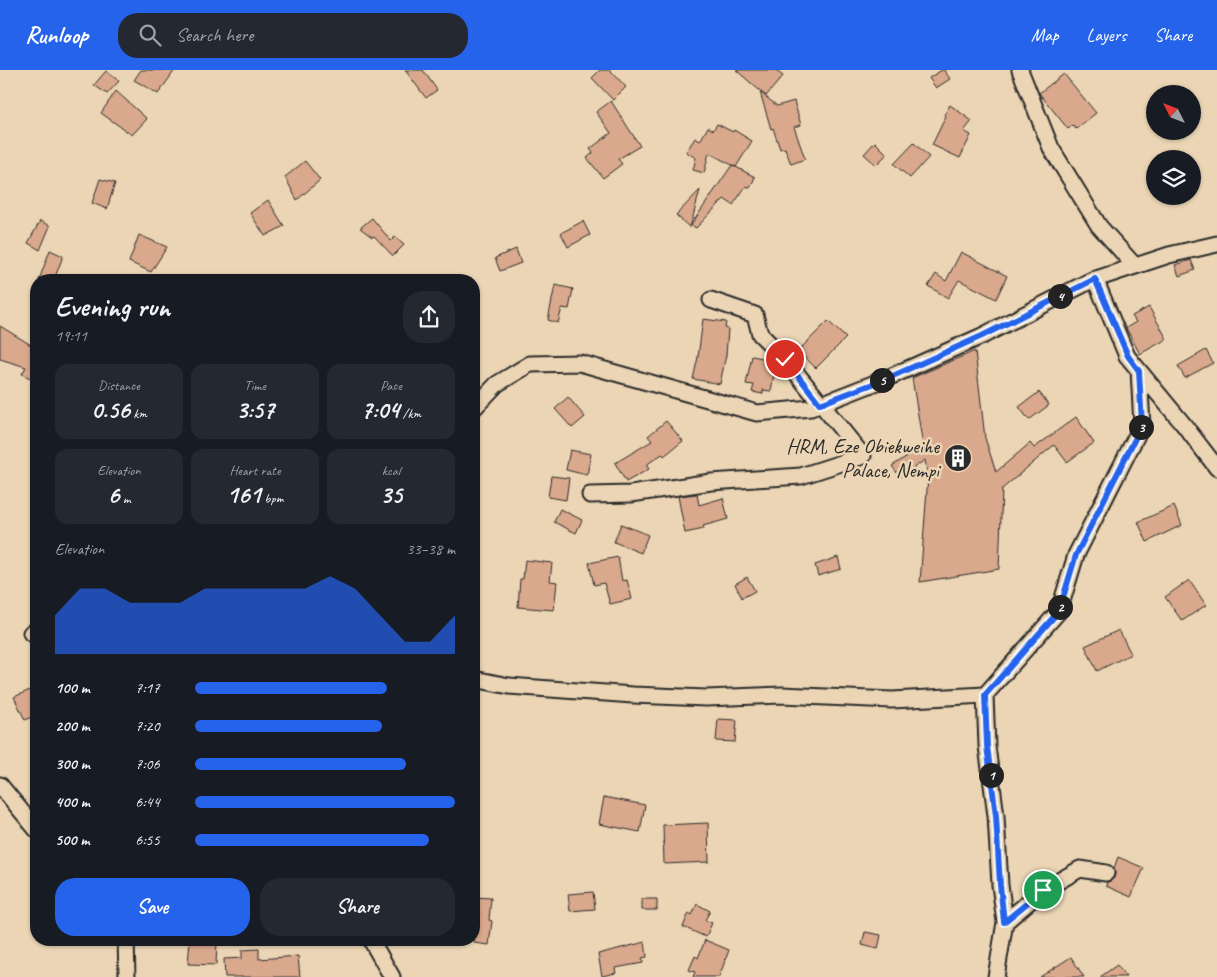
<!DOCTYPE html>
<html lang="en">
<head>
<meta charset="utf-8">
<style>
  :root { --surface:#171b24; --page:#242831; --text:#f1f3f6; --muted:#9ea1a6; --accent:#2563eb }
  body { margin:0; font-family:Caveat,sans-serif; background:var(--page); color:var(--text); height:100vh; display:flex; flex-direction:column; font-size:19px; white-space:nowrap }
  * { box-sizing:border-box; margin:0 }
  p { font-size:16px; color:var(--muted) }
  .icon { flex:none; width:28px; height:28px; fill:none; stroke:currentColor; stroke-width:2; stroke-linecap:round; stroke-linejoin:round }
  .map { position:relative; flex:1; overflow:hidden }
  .panel { position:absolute; left:30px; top:204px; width:450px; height:672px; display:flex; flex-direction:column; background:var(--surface); border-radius:20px; box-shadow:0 1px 4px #0004 }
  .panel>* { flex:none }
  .needle { width:32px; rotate:312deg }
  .fabs { position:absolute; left:1146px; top:15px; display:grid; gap:10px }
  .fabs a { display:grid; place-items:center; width:55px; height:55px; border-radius:50%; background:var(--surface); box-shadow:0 1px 4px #0004; font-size:25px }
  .pin { position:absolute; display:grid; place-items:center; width:42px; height:42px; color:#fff; margin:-21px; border:2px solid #fff; border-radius:50%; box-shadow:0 1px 5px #0007 }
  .km { position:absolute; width:25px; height:25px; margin:-12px; border-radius:50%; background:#222; color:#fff; font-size:14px; line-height:25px; text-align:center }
  .round { display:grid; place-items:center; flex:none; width:52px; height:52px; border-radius:20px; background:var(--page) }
  .overview { display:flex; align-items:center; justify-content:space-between; height:85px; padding:0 25px }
  h1 { font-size:28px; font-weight:700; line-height:38px }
  .metrics { display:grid; grid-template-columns:repeat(3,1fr); gap:8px; height:85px; padding:5px 25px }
  .metrics div { display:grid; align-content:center; border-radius:12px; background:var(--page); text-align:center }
  .metrics b { font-size:25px; font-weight:700 }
  .metrics small { font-size:14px; font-weight:400 }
  .metrics p { font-size:14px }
  .chart { height:140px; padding:10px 25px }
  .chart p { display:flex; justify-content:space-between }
  .chart svg { width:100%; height:90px; margin-top:5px; fill:var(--accent); opacity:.7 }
  .cta { display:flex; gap:10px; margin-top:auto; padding:10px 25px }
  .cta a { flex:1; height:58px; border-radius:20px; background:var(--accent); color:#fff; font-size:20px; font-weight:700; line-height:58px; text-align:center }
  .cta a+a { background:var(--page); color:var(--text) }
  ul { padding:0 25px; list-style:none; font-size:16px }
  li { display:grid; grid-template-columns:80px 60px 1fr; align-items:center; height:38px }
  li i { height:12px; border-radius:6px; background:var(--accent) }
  header { display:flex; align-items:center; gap:30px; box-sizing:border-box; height:70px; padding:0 25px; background:var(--accent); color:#fff }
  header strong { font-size:24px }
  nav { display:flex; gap:28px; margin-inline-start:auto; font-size:18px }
  .search { width:350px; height:45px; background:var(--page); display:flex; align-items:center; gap:12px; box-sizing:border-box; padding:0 18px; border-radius:20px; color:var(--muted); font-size:19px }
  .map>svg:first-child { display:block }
</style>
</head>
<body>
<header>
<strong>Runloop</strong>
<div class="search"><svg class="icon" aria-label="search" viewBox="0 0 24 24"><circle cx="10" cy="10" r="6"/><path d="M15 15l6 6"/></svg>Search here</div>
<nav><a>Map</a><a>Layers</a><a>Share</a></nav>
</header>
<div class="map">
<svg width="1217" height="907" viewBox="0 0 1217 907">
  <rect width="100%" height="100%" fill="#ebd5b4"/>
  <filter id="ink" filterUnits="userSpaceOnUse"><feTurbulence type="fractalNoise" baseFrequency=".02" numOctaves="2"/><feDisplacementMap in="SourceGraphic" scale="10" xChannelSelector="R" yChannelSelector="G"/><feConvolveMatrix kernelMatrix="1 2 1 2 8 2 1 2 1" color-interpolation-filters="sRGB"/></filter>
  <g filter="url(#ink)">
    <!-- building -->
    <path fill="#daa88c" stroke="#2b2b2b" d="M141,0h34l-17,24 -24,-14z
      M405,0h18l14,20 -11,8z
      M600,0h10l16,17 -13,13 -21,-22z
      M736,0h39l8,6 -17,20z
      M942,0h2l6,9 -14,9 -7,-10z
      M106,1l13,10 -12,13 -13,-9z
      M1064,4l32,39 -20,16 -3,-4 -5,4 -29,-36z
      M116,21l31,28 -15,16 -31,-22z
      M760,22l17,14 17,-5 7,24 -7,2 11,32 -14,5 -6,-16 -5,1 -7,-21 -2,1z
      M611,31l29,45 -22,13 4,5 -19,14 -16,-20 6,-5 -3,-4 21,-16 -15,-21z
      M950,35l22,16 -8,10 7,4 -11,23 -28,-13 14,-29 -2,-1z
      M717,54l16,8 1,-2 18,11 -16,26 -27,-14 -5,20 -11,-3 3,-12 -10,-6 9,-14 5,3 8,-14 5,3z
      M875,72l12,12 -11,11 -12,-11z
      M914,73l15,14 -19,21 -16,-14z
      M305,91l15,19 -23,20 -12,-23z
      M732,95l23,12 -5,11 -4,-2 -13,19 -9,-6 -28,29 -5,-3z
      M100,109l15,4 -8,26 -15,-6z
      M700,120l-10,38 -14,-13z
      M268,130l16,26 -19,10 -15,-23z
      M372,148l19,23 4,-4 9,8 -11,11 -19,-20 -2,1 -12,-9z
      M40,151l10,5 -10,24 -12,-7z
      M583,151l7,14 -22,12 -7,-14z
      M139,165l28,12 -16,25 -22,-10z
      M516,179l5,14 -21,8 -5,-13z
      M50,180l13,6 -9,24h-15z
      M961,182l46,24 -11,23 -37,-19 -11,18 -20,-12 8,-12 10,7z
      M1191,190l4,10 -16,6 -4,-11z
      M555,215l18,4 -4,20 -7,-1 -4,15 -10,-3z
      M1149,237l18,32 -27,15 -14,-26 10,-6 -4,-6z
      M703,249l23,3 -1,6 3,1 -2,26 -6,29 -27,-5 5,-22z
      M828,251l18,17 -30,30 -18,-17z
      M0,256l36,22v33l-14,-7 4,-7 -26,-8z
      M1206,280l7,13 -28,15 -7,-12z
      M975,281l10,87 11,34 34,-29 4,5 42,-31 18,26 -27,19 -13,-17 -52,44 -3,80 -79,13 8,-105 -3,-17 -25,17 -8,-11 31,-20 -11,-68z
      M752,286l21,4 3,3 -5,28 -8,-1v4l-11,-2 2,-7 -8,-1z
      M1039,322l10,13 -20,15 -10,-13z
      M568,327l17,20 -13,11 -17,-19z
      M666,351l17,20 -19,15 -2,-2 -16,11 3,4 -23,13 -11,-19 37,-22 -4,-5z
      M570,380l21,4 -4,21 -21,-5z
      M551,406l18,2 -3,22 -18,-3z
      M697,424l2,11 24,-7 5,21 -25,7 1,3 -19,4 -7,-37z
      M1174,436l8,19 -35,17 -9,-20z
      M560,439l22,11 -6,13 -22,-11z
      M621,454l27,11 -7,18 -27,-11z
      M618,487l4,24 5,-1 5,19 -22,5 -6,-21 -10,2 -5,-22z
      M838,487l3,12 -23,7 -3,-11z
      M525,490l27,3 -2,18 7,1 -3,28 -36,-3 2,-28h3z
      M747,507l8,14 -13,7 -7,-14z
      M1189,510l17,25 -24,16 -17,-24z
      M1119,560l12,24 -34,17 -12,-25z
      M30,620l6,14v11l-11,5 -11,-23z
      M718,649l19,1 -2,22 -19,-1z
      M604,727l41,8 -5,27 -41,-8z
      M708,753l1,39 -45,2 -1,-39z
      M1118,787l26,11 -13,29 -25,-11 1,-4 7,-4 1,-4 -1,-6z
      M593,822l2,17 -25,2 -2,-17z
      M474,827l17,1 -2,22 3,1 -3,24 -15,-2z
      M642,829h15v11h-15z
      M697,834l13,7 -5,9 7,3 -6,14 -23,-10 6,-14 3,2z
      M865,862l16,3 -3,14 -16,-4z
      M190,870h27l-1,25 -28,-1z
      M705,870l24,10 -10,27h-26l2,-5 -6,-2 6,-14 3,2z
      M645,872l2,15 -5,1 1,5 -28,5 1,5 -14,3 -4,-22z
      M259,879v10l39,-3 2,21h-75l-1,-18 18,-1v-8z
      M1071,887l13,20h-44z
      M1117,895l9,12h-26z"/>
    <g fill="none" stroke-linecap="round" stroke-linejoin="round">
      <!-- minor casing -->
      <g stroke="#2b2b2b" stroke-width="19">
        <path id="minor" d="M1020,0l31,78 48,78 36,40
          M1095,209l32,77 57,69 33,43
          M474,338l23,-24 33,-20 50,-1 177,50 54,-5 74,-29 97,-43 108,-55 79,-26 48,-11
          M590,425l41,-1 80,-12 90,-6 62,-20 -78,-97 -25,-25 -5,-19 -44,-15
          M31,563l5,-2
          M474,609l35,7 124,9 73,3 76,-3 110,5 93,-5 74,-84 17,-56 66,-130 -3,-54
          M985,625l2,51 9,70 4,69 5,37
          M0,715l36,44
          M126,870l1,37
          M371,870l21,37
          M996,907l9,-55 38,-32 37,-21 26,4"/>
      </g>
      <!-- minor -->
      <use href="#minor" stroke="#ebd5b4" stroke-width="15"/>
    </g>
  </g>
  <g fill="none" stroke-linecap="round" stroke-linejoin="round" filter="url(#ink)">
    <!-- route casing -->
    <g stroke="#fff" stroke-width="10">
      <path id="route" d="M785,289l35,45 66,-25 96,-43 113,-57 33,77 11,15 3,54 -66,130 -17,56 -74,84 2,51 9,70 4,69 4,37 39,-32"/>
    </g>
    <!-- route -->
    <use href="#route" stroke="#2563eb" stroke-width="6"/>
  </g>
  <!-- icons -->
  <defs>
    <g id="building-disc" transform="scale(1.4375)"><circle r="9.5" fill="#2b2b2b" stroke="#ebd5b4"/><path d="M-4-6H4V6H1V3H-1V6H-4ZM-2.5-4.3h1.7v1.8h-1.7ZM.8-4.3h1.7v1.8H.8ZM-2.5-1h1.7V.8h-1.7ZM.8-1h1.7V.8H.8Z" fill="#fff"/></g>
  </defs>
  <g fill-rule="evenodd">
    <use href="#building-disc" x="958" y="388"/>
  </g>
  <g text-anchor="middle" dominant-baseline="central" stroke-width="5" stroke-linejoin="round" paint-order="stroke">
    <!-- poi labels -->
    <g font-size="21" fill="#2b2b2b" stroke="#ebd5b4" text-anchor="end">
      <text x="939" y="376">HRM, Eze Obiekweihe<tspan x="939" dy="24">Palace, Nempi</tspan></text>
    </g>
  </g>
</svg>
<div class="fabs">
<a><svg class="needle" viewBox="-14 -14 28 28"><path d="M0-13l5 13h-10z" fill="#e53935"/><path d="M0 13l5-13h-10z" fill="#9ea1a6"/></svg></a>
<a><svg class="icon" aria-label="layers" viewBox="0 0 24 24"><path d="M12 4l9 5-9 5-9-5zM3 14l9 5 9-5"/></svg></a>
</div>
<div class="pin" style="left:1043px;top:820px;background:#1e9e55"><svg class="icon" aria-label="arrive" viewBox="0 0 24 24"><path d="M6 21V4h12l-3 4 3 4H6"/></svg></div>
<div class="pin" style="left:785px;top:289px;background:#d93025"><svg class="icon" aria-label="check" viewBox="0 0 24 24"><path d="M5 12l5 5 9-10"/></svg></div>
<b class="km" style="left:991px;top:705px">1</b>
<b class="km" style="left:1060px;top:537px">2</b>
<b class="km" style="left:1141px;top:357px">3</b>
<b class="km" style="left:1060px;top:226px">4</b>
<b class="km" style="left:882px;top:310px">5</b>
<section class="panel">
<div class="overview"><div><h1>Evening run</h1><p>19:11</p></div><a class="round"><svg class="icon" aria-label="share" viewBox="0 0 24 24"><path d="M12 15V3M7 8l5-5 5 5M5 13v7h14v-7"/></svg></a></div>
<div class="metrics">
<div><p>Distance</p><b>0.56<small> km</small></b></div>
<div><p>Time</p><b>3:57</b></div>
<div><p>Pace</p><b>7:04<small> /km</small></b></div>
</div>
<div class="metrics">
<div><p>Elevation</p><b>6<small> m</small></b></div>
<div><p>Heart rate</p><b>161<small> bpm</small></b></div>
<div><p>kcal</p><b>35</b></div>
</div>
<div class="chart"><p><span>Elevation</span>33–38 m</p>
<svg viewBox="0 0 160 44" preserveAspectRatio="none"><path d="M0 44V25L10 12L20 12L30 19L40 19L50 19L60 12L70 12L80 12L90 12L100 12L110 6L120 12L130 25L140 38L150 38L160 25V44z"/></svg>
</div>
<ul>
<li><b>100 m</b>7:17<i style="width:74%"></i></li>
<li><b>200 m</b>7:20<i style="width:72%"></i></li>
<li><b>300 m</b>7:06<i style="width:81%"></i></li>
<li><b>400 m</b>6:44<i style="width:100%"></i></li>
<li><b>500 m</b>6:55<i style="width:90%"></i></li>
</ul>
<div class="cta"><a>Save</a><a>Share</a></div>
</section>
</div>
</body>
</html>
